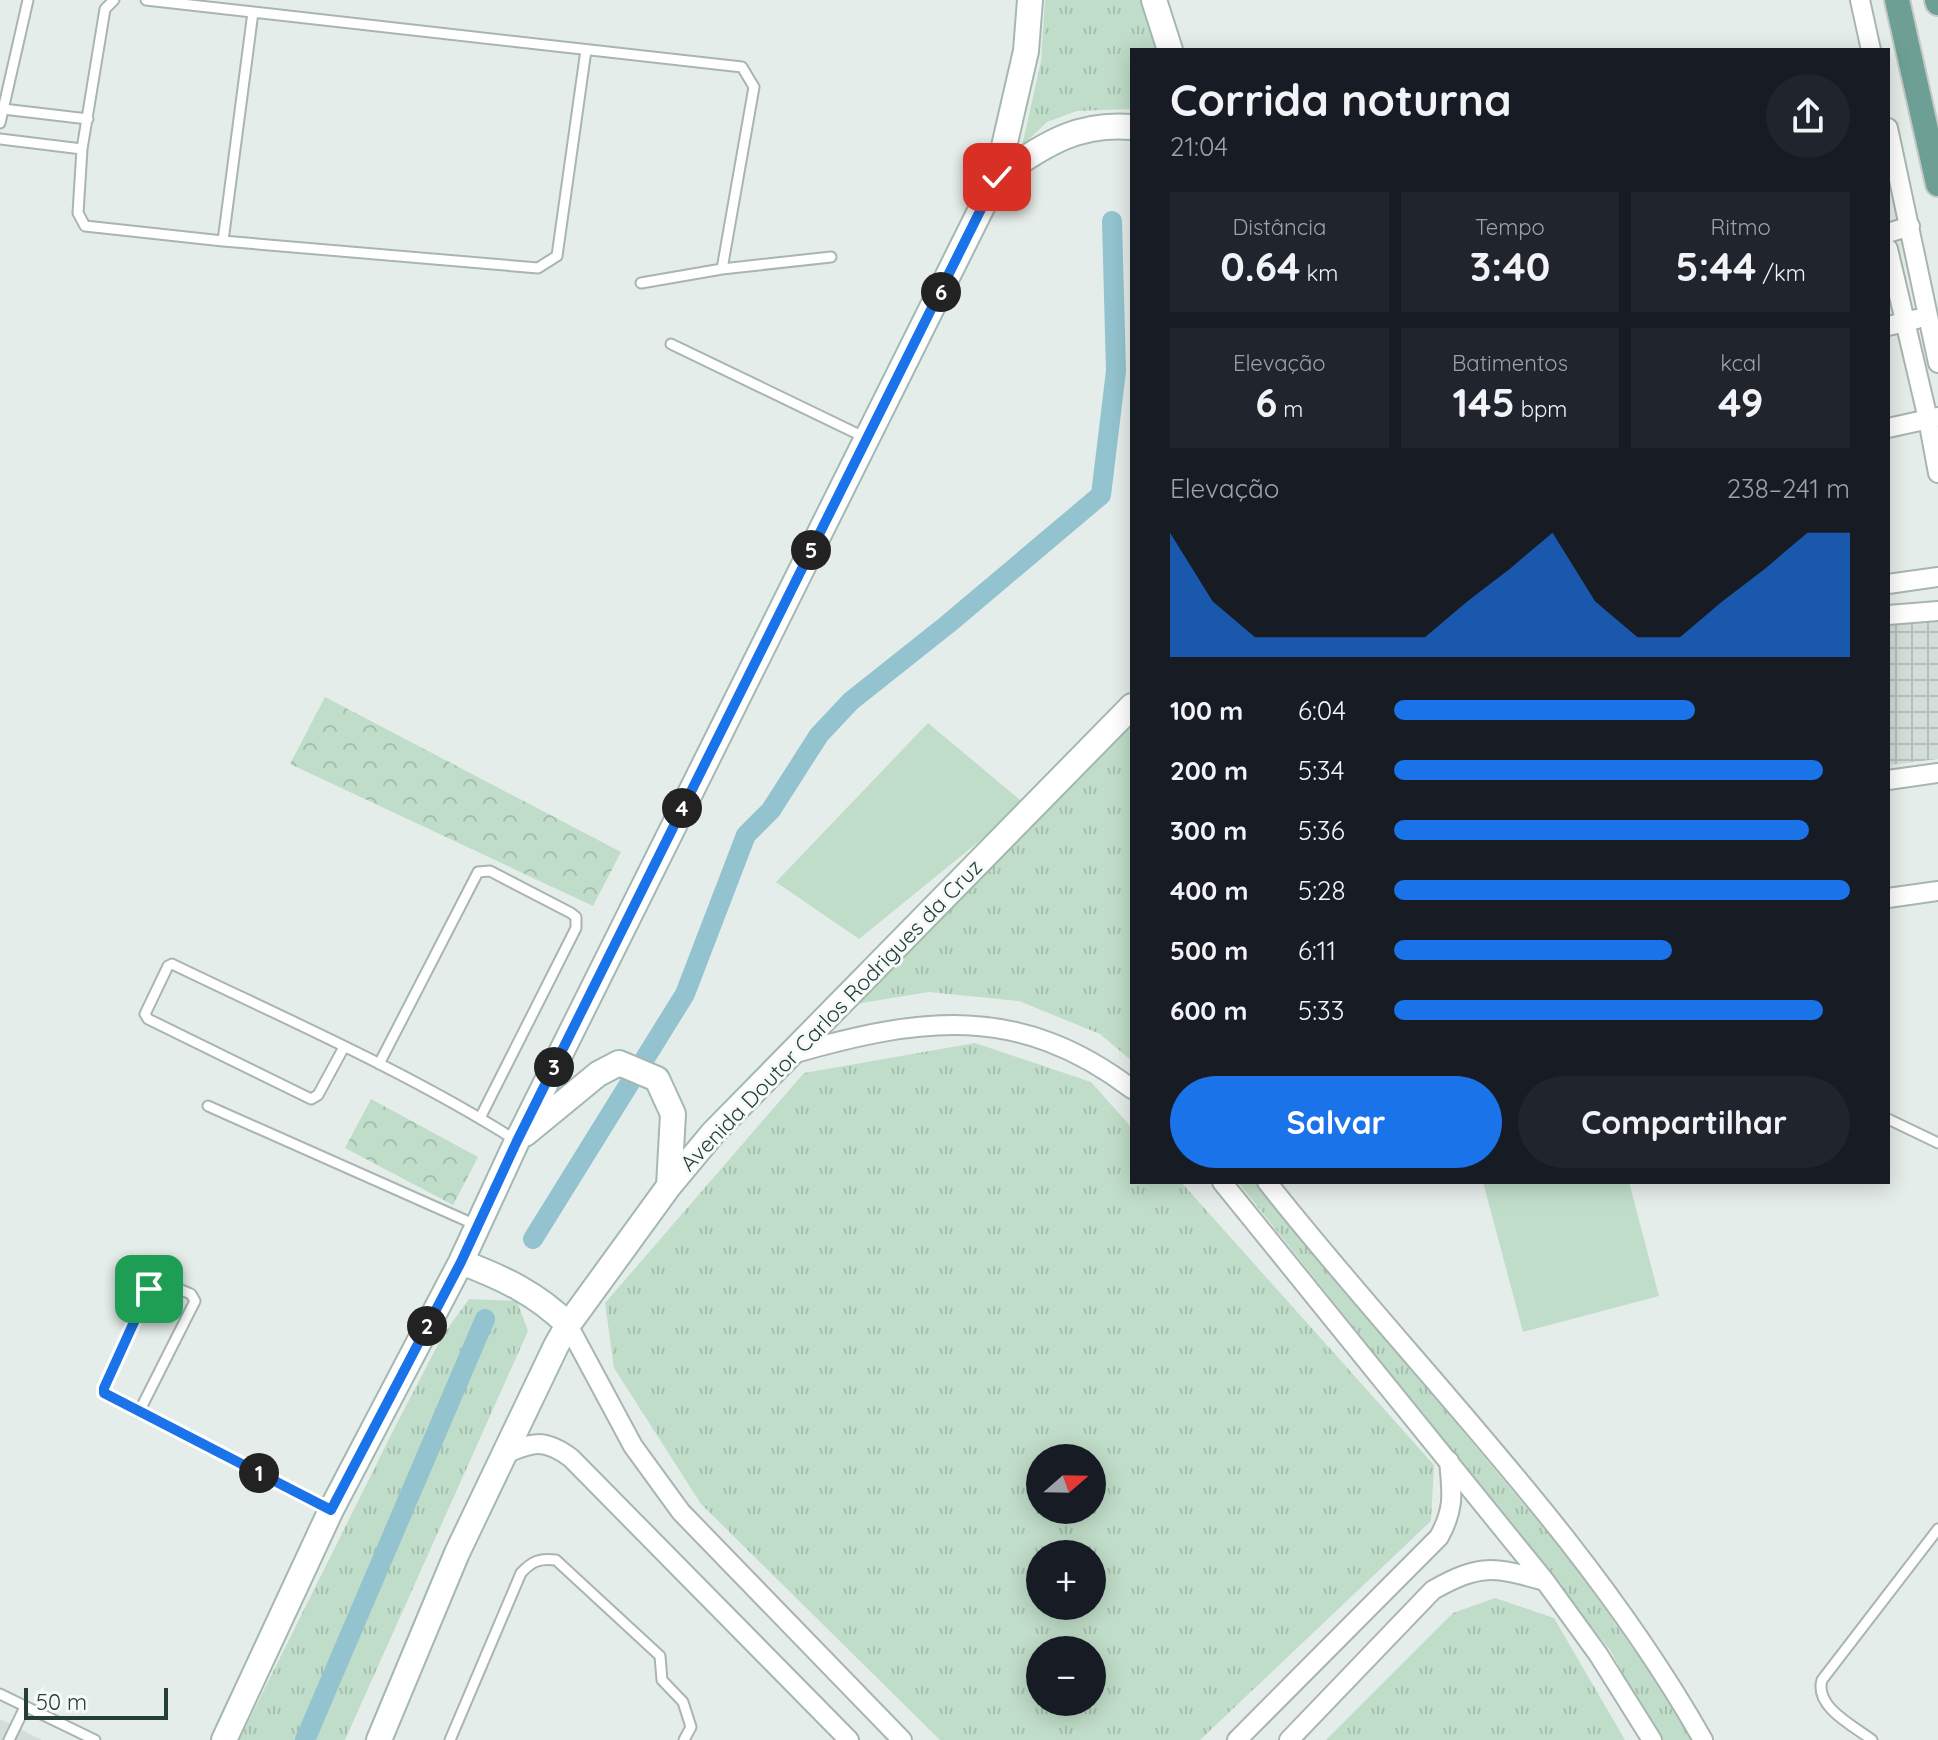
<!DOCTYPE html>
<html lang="pt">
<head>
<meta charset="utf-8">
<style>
  :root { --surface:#171b24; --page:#20242c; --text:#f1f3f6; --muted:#9ea1a6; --accent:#1a73e8 }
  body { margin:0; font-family:Quicksand,sans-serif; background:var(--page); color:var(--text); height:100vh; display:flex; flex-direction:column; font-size:30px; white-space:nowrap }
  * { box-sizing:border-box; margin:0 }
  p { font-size:26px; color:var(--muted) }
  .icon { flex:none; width:44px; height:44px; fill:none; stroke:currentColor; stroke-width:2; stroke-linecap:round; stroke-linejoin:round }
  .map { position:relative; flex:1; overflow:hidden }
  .details { position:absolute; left:1130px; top:48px; width:760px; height:1136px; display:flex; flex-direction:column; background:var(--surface); border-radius:0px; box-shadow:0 4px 20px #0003 }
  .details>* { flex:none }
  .needle { width:52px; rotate:70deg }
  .fabs { position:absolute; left:1026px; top:1444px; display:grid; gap:16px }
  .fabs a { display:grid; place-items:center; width:80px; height:80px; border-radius:50%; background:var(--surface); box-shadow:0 4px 20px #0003; font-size:40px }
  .scale { position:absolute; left:24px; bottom:20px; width:144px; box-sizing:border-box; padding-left:8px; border:4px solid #253e38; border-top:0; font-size:22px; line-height:28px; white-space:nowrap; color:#253e38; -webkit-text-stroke:6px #f6faf8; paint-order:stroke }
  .pin { position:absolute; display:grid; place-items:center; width:68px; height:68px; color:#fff; margin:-34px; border-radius:16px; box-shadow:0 4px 12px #0006 }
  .km { position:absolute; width:40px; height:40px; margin:-20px; border-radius:50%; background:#222; color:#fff; font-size:22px; line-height:40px; text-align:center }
  .round { display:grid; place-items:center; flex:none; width:84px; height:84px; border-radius:42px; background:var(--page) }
  .summary { display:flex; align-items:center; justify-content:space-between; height:136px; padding:0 40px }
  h1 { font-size:44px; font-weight:800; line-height:60px }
  .stats { display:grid; grid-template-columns:repeat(3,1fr); gap:12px; height:136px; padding:8px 40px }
  .stats div { display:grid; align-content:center; border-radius:0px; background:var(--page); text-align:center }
  .stats b { font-size:40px; font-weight:800 }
  .stats small { font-size:22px; font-weight:400 }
  .stats p { font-size:22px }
  .chart { height:224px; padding:16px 40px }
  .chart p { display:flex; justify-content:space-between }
  .chart svg { width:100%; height:144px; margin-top:8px; fill:var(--accent); opacity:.7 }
  .primary-button { display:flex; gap:16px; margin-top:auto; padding:16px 40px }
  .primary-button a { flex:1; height:92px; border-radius:48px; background:var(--accent); color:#fff; font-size:32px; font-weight:800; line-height:92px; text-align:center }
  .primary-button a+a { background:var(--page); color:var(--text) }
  ul { padding:0 40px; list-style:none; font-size:26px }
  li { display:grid; grid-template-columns:128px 96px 1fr; align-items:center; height:60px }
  li i { height:20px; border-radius:10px; background:var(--accent) }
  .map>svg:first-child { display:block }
</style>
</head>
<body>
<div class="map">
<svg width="1938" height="1740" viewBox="0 0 1938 1740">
  <defs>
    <pattern id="industrial-grid" width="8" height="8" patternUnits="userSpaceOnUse" patternTransform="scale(2)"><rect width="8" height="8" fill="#d3ddd9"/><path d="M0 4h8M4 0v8" fill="none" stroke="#b5bfbb"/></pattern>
    <pattern id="grass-tufts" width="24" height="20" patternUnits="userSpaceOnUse" patternTransform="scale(2)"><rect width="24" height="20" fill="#c0ddc9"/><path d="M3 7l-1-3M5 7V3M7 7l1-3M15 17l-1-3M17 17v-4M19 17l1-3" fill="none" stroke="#a5bfad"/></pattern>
    <pattern id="forest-crowns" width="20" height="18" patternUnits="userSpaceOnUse" patternTransform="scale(2)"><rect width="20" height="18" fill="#c0ddc9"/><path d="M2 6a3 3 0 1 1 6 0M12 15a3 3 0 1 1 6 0" fill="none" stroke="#a5bfad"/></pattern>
  </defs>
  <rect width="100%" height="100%" fill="#e5edea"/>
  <!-- built -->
  <path fill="#d3ddd9" d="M0,1719l42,21h-42z"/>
  <!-- industrial -->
  <path fill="url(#industrial-grid)" d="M1938,618v141l-50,6v-142z"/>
  <!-- grass -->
  <path fill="url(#grass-tufts)" fill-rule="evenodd" d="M1045,0h110l17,50h-40v59l-55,2 -30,11 -25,24 19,-85z
    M1132,714v347l-32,-27 -81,-33 -90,-9 -86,14z
    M975,1043l116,39 41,46v54h49l253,283 -3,56 -231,219h-260l-239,-236 -87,-136 -9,-65 199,-230zM1040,1458h52v52h-52zM1092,1554v52h-52v-52zM1092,1650v52h-52v-52z
    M1238,1182h17l316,379 79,112 41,67h-32l-49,-90z
    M469,1299l48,2 11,30 -183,409h-106l157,-315 47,-90z
    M1495,1598l59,20 71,122h-299l127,-127z"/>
  <!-- forest -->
  <path fill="url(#forest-crowns)" d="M325,697l296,155 -28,54 -303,-142z
    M371,1099l107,58 -25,48 -108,-57z"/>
  <!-- park -->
  <path fill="#c0ddc9" d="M928,723l97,81 -166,135 -83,-57z
    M1483,1182h146l30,114 -136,36z"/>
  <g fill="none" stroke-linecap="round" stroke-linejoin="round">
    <!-- canal -->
    <path stroke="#92c3ce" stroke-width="20" d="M533,1239l152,-245 61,-159 25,-25 48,-75 32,-34 97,-77 153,-129 15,-124 -4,-150
      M305,1740l180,-421"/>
    <!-- service casing -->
    <g stroke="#a8b5b1" stroke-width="13">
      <path id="service" d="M114,0l-9,9 -23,140 -4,64 7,13 138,15 315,27 19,-12 29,-206
        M146,0l596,67 12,20 -32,182
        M3,109l85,10
        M0,123l28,-123
        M0,139l82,10
        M223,241l30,-229
        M641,283l81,-14 109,-12
        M671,344l195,94
        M344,1047l-26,48 -7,4 -163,-80 -3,-5 23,-48 4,-2c116,56 236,108 345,177
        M379,1064l99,-192 12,-1 81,42 5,4v11l-96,190
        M208,1106l268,119
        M1888,1119l50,24
        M139,1412l-34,-17 -2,-5 46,-101c10,-12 29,0 42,5l4,7 -56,111 192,98
        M0,1694l95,46
        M9,1740l16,-33
        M450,1740l71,-167c11,-12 19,-15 35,-13l104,96 2,24 21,22 8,25 -7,13
        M1872,1740c-18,-14 -58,-33 -50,-60l116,-151"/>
    </g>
    <!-- minor casing -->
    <g stroke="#a8b5b1" stroke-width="22">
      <path id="minor" d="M1860,0l11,50
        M1888,128l50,235
        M1888,233l22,-7
        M1888,249l40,170 10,54
        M1888,326l29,-7
        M1888,428l50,-11
        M1888,584l50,-7
        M1888,615l50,-4
        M1888,780l50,-7
        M1888,898l50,-7
        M792,1054c129,-37 226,-51 340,35
        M1222,1182l323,399 53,73 54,86
        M1267,1182c146,185 319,351 436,558
        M568,1325l65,121 48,66 221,228
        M503,1455c29,-13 41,-17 68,3l278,282
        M1237,1740l202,-203c16,-29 13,-44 10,-76
        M1289,1740l144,-150c48,-27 61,-23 112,-9"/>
    </g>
    <!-- secondary casing -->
    <g stroke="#a4b8b2" stroke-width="28">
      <path id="secondary" d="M1154,0l16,50
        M997,177c46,-30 77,-55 135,-50
        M525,1134l73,-60 21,-11 38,16 16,35 -4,72
        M461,1262c40,15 77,32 107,63
        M224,1740l107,-230 130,-248 56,-121 480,-964 29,-126 4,-51
        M379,1740l78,-187 99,-207 12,-21 101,-139 44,-53 419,-427"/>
    </g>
    <!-- primary casing -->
    <g stroke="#c2c9c7" stroke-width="28">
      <path id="primary" d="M1897,0l41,184
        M1937,0l1,3"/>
    </g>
    <!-- service -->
    <use href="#service" stroke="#fff" stroke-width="9"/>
    <!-- minor -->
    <use href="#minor" stroke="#fff" stroke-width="18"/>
    <!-- secondary -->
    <use href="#secondary" stroke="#fff" stroke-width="24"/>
    <!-- primary -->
    <use href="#primary" stroke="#6d9f94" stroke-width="24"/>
  </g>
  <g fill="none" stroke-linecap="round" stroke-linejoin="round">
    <!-- route casing -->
    <g stroke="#fff" stroke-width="16">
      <path id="route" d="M149,1289l-45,99v5l227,117 130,-248 56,-121 480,-964"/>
    </g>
    <!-- route -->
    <use href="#route" stroke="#1a73e8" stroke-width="10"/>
  </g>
  <g text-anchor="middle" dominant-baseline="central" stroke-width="6" stroke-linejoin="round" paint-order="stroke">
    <!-- street labels -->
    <g font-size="22" fill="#253e38" stroke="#f6faf8">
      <text transform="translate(831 1015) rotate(-46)">Avenida Doutor Carlos Rodrigues da Cruz</text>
    </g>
  </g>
</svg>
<div class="fabs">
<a><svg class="needle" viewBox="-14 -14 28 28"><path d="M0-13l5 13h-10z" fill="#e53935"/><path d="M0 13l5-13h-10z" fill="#9ea1a6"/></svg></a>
<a>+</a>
<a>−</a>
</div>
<div class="scale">50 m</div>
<div class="pin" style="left:149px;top:1289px;background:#1e9e55"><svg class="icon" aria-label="arrive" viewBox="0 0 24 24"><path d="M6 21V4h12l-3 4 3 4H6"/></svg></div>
<div class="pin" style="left:997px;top:177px;background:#d93025"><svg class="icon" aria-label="check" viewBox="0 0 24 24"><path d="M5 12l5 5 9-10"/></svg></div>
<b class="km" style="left:259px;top:1473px">1</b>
<b class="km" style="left:427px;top:1326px">2</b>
<b class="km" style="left:554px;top:1067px">3</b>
<b class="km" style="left:682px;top:808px">4</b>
<b class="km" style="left:811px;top:550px">5</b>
<b class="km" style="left:941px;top:292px">6</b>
<section class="details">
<div class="summary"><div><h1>Corrida noturna</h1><p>21:04</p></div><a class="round"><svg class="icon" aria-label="share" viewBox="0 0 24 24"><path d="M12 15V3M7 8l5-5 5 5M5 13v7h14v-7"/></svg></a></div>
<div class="stats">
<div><p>Distância</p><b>0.64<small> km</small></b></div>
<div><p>Tempo</p><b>3:40</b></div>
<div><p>Ritmo</p><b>5:44<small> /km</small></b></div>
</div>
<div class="stats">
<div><p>Elevação</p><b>6<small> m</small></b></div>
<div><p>Batimentos</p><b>145<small> bpm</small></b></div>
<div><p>kcal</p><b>49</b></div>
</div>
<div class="chart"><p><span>Elevação</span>238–241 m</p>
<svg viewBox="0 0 160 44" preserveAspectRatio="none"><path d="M0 44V6L10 27L20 38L30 38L40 38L50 38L60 38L70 27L80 17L90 6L100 27L110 38L120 38L130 27L140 17L150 6L160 6V44z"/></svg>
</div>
<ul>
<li><b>100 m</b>6:04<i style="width:66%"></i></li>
<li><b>200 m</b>5:34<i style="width:94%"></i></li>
<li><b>300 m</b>5:36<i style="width:91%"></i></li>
<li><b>400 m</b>5:28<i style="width:100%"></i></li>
<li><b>500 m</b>6:11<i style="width:61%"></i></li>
<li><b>600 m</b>5:33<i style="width:94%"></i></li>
</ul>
<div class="primary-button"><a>Salvar</a><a>Compartilhar</a></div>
</section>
</div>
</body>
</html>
